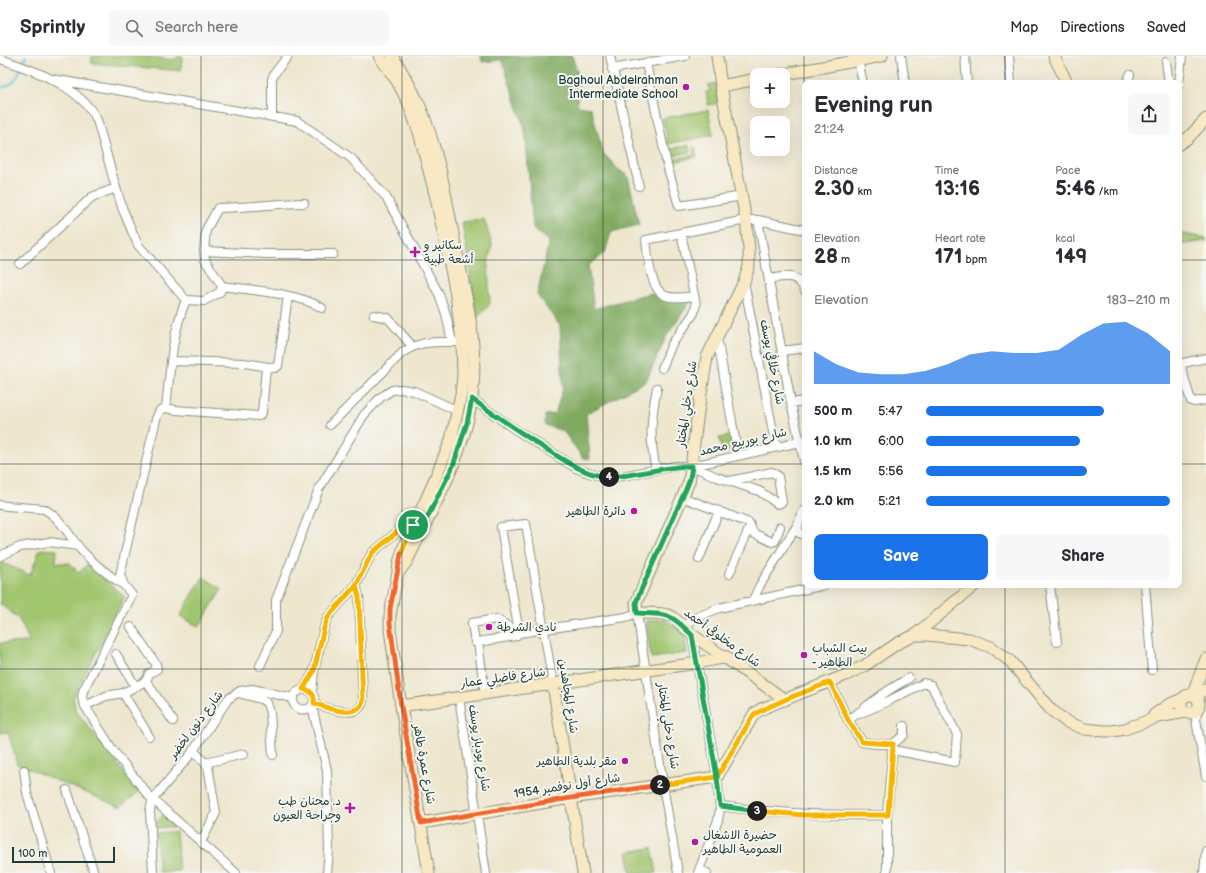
<!DOCTYPE html>
<html lang="en">
<head>
<meta charset="utf-8">
<style>
  :root { --surface:#fff; --page:#f7f7f7; --text:#2b2b33; --muted:#7c7c81; --line:#e1e1e2; --accent:#1a73e8 }
  body { margin:0; font-family:"Balsamiq Sans","Playpen Sans Arabic",sans-serif; background:var(--page); color:var(--text); height:100vh; display:flex; flex-direction:column; font-size:15px; white-space:nowrap }
  * { box-sizing:border-box; margin:0 }
  p { font-size:13px; color:var(--muted) }
  .icon { flex:none; width:22px; height:22px; fill:none; stroke:currentColor; stroke-width:2; stroke-linecap:round; stroke-linejoin:round }
  .map { position:relative; flex:1; overflow:hidden }
  .panel { position:absolute; left:802px; top:24px; width:380px; height:508px; display:flex; flex-direction:column; background:var(--surface); border-radius:8px; box-shadow:0 4px 16px #0002 }
  .panel>* { flex:none }
  .buttons { position:absolute; left:750px; top:12px; display:grid; gap:8px }
  .buttons a { display:grid; place-items:center; width:40px; height:40px; border-radius:8px; background:var(--surface); box-shadow:0 4px 16px #0002; font-size:20px }
  .scale { position:absolute; left:12px; bottom:10px; width:103px; box-sizing:border-box; padding-left:4px; border:2px solid #1f3d34; border-top:0; font-size:11px; line-height:14px; white-space:nowrap; color:#1f3d34; -webkit-text-stroke:3px #f6f6f2; paint-order:stroke }
  .pin { position:absolute; display:grid; place-items:center; width:34px; height:34px; color:#fff; margin:-17px; border:2px solid #fff; border-radius:50%; box-shadow:0 1px 4px #0007 }
  .km { position:absolute; width:20px; height:20px; margin:-10px; border-radius:50%; background:#222; color:#fff; font-size:11px; line-height:20px; text-align:center }
  .round { display:grid; place-items:center; flex:none; width:42px; height:42px; border-radius:8px; background:var(--page) }
  .head { display:flex; align-items:center; justify-content:space-between; height:68px; padding:0 12px }
  h1 { font-size:22px; font-weight:800; line-height:30px }
  .figures { display:grid; grid-template-columns:repeat(3,1fr); gap:6px; height:68px; padding:4px 12px }
  .figures div { display:grid; align-content:center }
  .figures b { font-size:20px; font-weight:800 }
  .figures small { font-size:11px; font-weight:400 }
  .figures p { font-size:11px }
  .chart { height:112px; padding:8px 12px }
  .chart p { display:flex; justify-content:space-between }
  .chart svg { width:100%; height:72px; margin-top:4px; fill:var(--accent); opacity:.7 }
  .cta { display:flex; gap:8px; margin-top:auto; padding:8px 12px }
  .cta a { flex:1; height:46px; border-radius:8px; background:var(--accent); color:#fff; font-size:16px; font-weight:800; line-height:46px; text-align:center }
  .cta a+a { background:var(--page); color:var(--text) }
  ul { padding:0 12px; list-style:none; font-size:13px }
  li { display:grid; grid-template-columns:64px 48px 1fr; align-items:center; height:30px }
  li i { height:10px; border-radius:5px; background:var(--accent) }
  header { display:flex; align-items:center; gap:24px; box-sizing:border-box; height:56px; padding:0 20px; background:var(--surface); border-bottom:1px solid var(--line) }
  header strong { font-size:19px }
  nav { display:flex; gap:22px; margin-inline-start:auto; font-size:14px }
  .search { width:280px; height:36px; background:var(--page); display:flex; align-items:center; gap:10px; box-sizing:border-box; padding:0 14px; border-radius:8px; color:var(--muted); font-size:15px }
  .map>svg:first-child { display:block }
</style>
</head>
<body>
<header>
<strong>Sprintly</strong>
<div class="search"><svg class="icon" aria-label="search" viewBox="0 0 24 24"><circle cx="10" cy="10" r="6"/><path d="M15 15l6 6"/></svg>Search here</div>
<nav><a>Map</a><a>Directions</a><a>Saved</a></nav>
</header>
<div class="map">
<svg width="1206" height="817" viewBox="0 0 1206 817">
  <rect width="100%" height="100%" fill="#f6f6f2"/>
  <filter id="ink" filterUnits="userSpaceOnUse"><feTurbulence type="fractalNoise" baseFrequency=".025" numOctaves="2"/><feDisplacementMap in="SourceGraphic" scale="8" xChannelSelector="R" yChannelSelector="G"/><feConvolveMatrix kernelMatrix="1 2 1 2 8 2 1 2 1" color-interpolation-filters="sRGB"/></filter>
  <filter id="wash" filterUnits="userSpaceOnUse"><feTurbulence type="fractalNoise" baseFrequency=".012" numOctaves="4" result="noise"/><feDisplacementMap in="SourceGraphic" scale="16" xChannelSelector="R" yChannelSelector="G"/><feGaussianBlur stdDeviation="0.9" result="paint"/><feColorMatrix in="noise" values="0 0 0 0 0 0 0 0 0 0 0 0 0 0 0 0 0 1.4 0 .05"/><feComposite in="paint" operator="in"/></filter>
  <g filter="url(#wash)">
    <rect width="100%" height="100%" fill="#eee6cd"/>
    <!-- green -->
    <path fill="#a1c56e" stroke="#608151" d="M92,0h49l33,4 3,-2 1,-2h5l-3,15 -89,-8z
      M716,27l3,20 -11,2 -2,-13 4,-1 -2,-6z
      M708,54l5,25 -45,9 -5,-26z
      M689,89l1,7 -19,4 -1,-7z
      M695,91l2,10 -24,5 -1,-3 22,-4 -1,-7z
      M484,163l8,25 -4,20 2,40 -13,14 -15,-96z
      M1179,177l27,5v3l-27,4z
      M730,380l3,14 -11,2 -3,-14z
      M40,493l17,1 -1,13h14l9,10 8,-9 38,33 -52,100 3,14 63,81 -19,15 -103,-43 -9,-32 -8,1v-90l30,-1 -11,-23 -19,-15v-40l1,-2 29,13z
      M203,521l19,12 -23,38 -19,-11z
      M664,563l20,14 3,20 -36,5 -5,-37z
      M163,759l11,12 -21,1v-3z
      M176,775l3,40 -20,1 -3,-39z
      M652,792l5,25h-26l-4,-21z"/>
    <!-- forest -->
    <path fill="#80aa61" stroke="#50744a" d="M481,0h91l9,27 -5,4 2,19 13,2 12,45 15,16 10,7 11,49 -28,7 -6,21 -17,13 6,43 56,-16 13,6 27,3 -24,35 -20,44 -60,33 4,45 -7,-1 -20,-27 -18,-6v-10l10,-1 8,-26 -3,-62 -23,-31 12,-54 -16,-13 -8,-98 -23,-70 -20,2z"/>
    <g fill="none" stroke-linecap="round" stroke-linejoin="round">
      <!-- stream -->
      <path stroke="#5ac4d5" stroke-width="2" d="M23,8l3,-8
        M0,32c13,-3 16,-7 21,-20"/>
    </g>
  </g>
  <g filter="url(#ink)">
    <g fill="none" stroke-linecap="round" stroke-linejoin="round">
      <!-- street casing -->
      <g stroke="#869280" stroke-width="10">
        <path id="street" d="M610,0l29,130
          M901,0l4,27
          M965,0l2,27
          M1009,0l2,27
          M0,3c34,11 80,27 97,61l19,68 7,22 15,35 48,55
          M858,4l5,23
          M1166,6l3,21
          M646,7l21,102 12,41 64,-10
          M612,13l73,-13
          M52,23l245,42 54,37 35,39 53,97 7,20 6,28
          M1127,27l3,-8
          M1179,29l3,-29
          M272,61v-38l2,-5 14,-18
          M758,164l33,183 14,62
          M204,195l63,3h66
          M20,208l72,-67 24,-9
          M770,223c16,-3 28,-6 35,12
          M744,226l32,165
          M222,230c28,4 77,7 100,22
          M694,240c-9,1 -20,3 -28,0 -16,-5 -18,-41 -20,-56l100,-20h12l47,10
          M374,259l14,3 24,28
          M717,281l21,119
          M782,295l23,-3
          M172,305l72,2 31,5 3,-2 10,-70
          M1179,308l27,-6
          M1180,308l11,37 3,1 12,-2
          M662,312l10,-24 22,-31 2,-9 -15,-71
          M472,343l41,29 63,40 13,5 12,3 9,1 12,-1 53,-10h17l25,11 42,14 19,13 4,-2 -4,-26 -6,-4 -42,9
          M791,347l14,-2
          M166,352l9,2 84,6 3,-3 4,-46
          M330,369l72,-72c19,-13 33,-11 55,-11
          M692,410l108,-24
          M656,413c-7,-29 -5,-52 1,-81
          M682,441l67,26 4,10 19,9 3,-1 5,-14
          M0,449l7,1 37,3c17,9 25,27 37,41 13,14 27,25 43,35
          M805,453c-4,7 -9,16 -6,24l6,2
          M0,500l20,-9 29,-5 29,4
          M699,503l20,-48
          M729,518l21,-47
          M1050,529l7,57
          M1145,529l7,85
          M753,544l7,-15 38,-61
          M683,570l12,-8 24,-10 106,-23
          M519,577l-18,-106 25,-3 27,160
          M692,579l25,142 3,32 -2,11 -20,53
          M478,586l38,-6 3,-3 107,-16 11,-4 26,172 15,88
          M116,598l20,33
          M260,610l16,-35v-31l43,-111 45,-74 17,-18 11,-7 9,-1 13,2 44,20
          M146,625l27,40
          M303,633c7,1 12,5 11,12 -2,12 -21,11 -21,-1 0,-8 5,-8 10,-11 4,-3 7,-12 10,-16
          M123,637l26,43
          M238,637l23,6 6,4 3,10 3,42
          M312,637l2,-22 10,-43 4,-11 28,-32 16,-32 25,-21 16,-7 3,1
          M485,638l-7,-52h-3l-3,-19 24,-4 23,14
          M459,642l27,175
          M314,647c12,5 49,19 49,-5l-4,-101 -3,-12
          M85,650l21,-10 17,-3 23,-12 3,-7 8,-5 -1,-5 -25,-37
          M312,650l15,64 2,80 -2,23
          M1197,653l-1,11 10,56
          M859,658l25,-11 40,-20 7,2 26,49 -2,28 -62,-12
          M848,664c11,-6 20,-16 31,-23 9,-7 20,-13 30,-19
          M893,688l11,-9v-9
          M193,694l15,16 8,47 -15,29
          M205,707l39,-9
          M24,714l3,23 24,80
          M67,734l27,83
          M720,750c58,8 110,10 167,9l6,-71h-17l-14,-2 -14,-22 -18,-38
          M699,814l8,3
          M153,817l-3,-63 3,-11 38,-45 37,-55 12,-8 12,-2 41,9
          M236,817l-87,-77 -37,-47 -27,-43 -3,-8 1,-7 49,-96 -8,-10 -4,-10 36,-156 4,-9 6,-2c4,-37 6,-75 20,-108l18,1 16,-9 2,-6 -17,-26 -1,-9 2,-21 12,-22c29,0 57,-5 86,-5
          M887,817v-58
          M1204,817l2,-22"/>
      </g>
      <!-- secondary casing -->
      <g stroke="#869280" stroke-width="13">
        <path id="secondary" d="M379,0l18,25 11,21 11,30 17,66 18,86 3,18 5,39 1,35 -2,18 -10,46 -25,60 -21,43 -6,20 -1,9 -8,44v14l11,76 28,167
          M392,0c10,15 19,31 27,48 19,44 27,93 36,140 13,59 28,119 12,179 -12,49 -39,94 -60,138l-8,11
          M717,0l4,30 25,134 3,29v17l-5,16 -37,75 -9,55 -9,70 -53,121 1,10c10,0 22,-1 31,2 11,4 17,15 26,21 30,21 61,42 91,64
          M1054,0l13,27
          M779,19l103,-19
          M721,30l36,-7
          M1179,88l9,-6 18,-19
          M915,579l60,-50
          M553,628l30,189
          M1192,639l14,-36
          M1181 648a9 9 0 1 1 18 0a9 9 0 1 1-18 0Z
          M1194,640l12,-7
          M401,650l296,-43 30,-6
          M1154,659l14,-10 14,-6
          M421,767l150,-25 146,-21 37,-63 7,-5 85,-34 18,-9 34,-23 17,-8h12l42,4 22,8 19,14 41,49 16,12 18,7 19,2h9l12,-2 33,-12 28,-5"/>
      </g>
      <!-- street -->
      <use href="#street" stroke="#fff" stroke-width="8"/>
      <!-- secondary -->
      <use href="#secondary" stroke="#f8e8c3" stroke-width="11"/>
    </g>
  </g>
  <g fill="none" stroke-linecap="round" stroke-linejoin="round" filter="url(#ink)">
    <!-- split-1 casing -->
    <g stroke="#fff" stroke-width="8">
      <path id="split-1" d="M401,498l12,-29 -16,7 -25,21 -16,32 3,12 4,104c-6,19 -36,7 -49,2 1,-8 -3,-13 -11,-14l11,-18 10,-43 4,-11 28,-32 16,-32 25,-21 16,-7"/>
    </g>
    <!-- split-2 casing -->
    <g stroke="#fff" stroke-width="8">
      <path id="split-2" d="M401,498l-11,55v14l11,83 20,117 150,-25 89,-13"/>
    </g>
    <!-- split-3 casing -->
    <g stroke="#fff" stroke-width="8">
      <path id="split-3" d="M660,729l57,-8 37,-63 30,-14 46,-18 18,38 14,22 31,2 -5,71h-85l-46,-4"/>
    </g>
    <!-- split-4 casing -->
    <g stroke="#fff" stroke-width="8">
      <path id="split-4" d="M609,421c28,-1 55,-11 83,-11l-2,13 -4,10 -48,108 -2,6 1,10c31,1 33,0 55,22l25,142 3,29 37,5"/>
    </g>
    <!-- split-5 casing -->
    <g stroke="#fff" stroke-width="8">
      <path id="split-5" d="M413,469l9,3 31,-62 14,-43 5,-24c24,17 48,33 72,49 21,12 40,27 65,29"/>
    </g>
    <!-- split-1 -->
    <use href="#split-1" stroke="#f5b400" stroke-width="5"/>
    <!-- split-2 -->
    <use href="#split-2" stroke="#f0652b" stroke-width="5"/>
    <!-- split-3 -->
    <use href="#split-3" stroke="#f5b400" stroke-width="5"/>
    <!-- split-4 -->
    <use href="#split-4" stroke="#22a559" stroke-width="5"/>
    <!-- split-5 -->
    <use href="#split-5" stroke="#22a559" stroke-width="5"/>
  </g>
  <!-- grid -->
  <path fill="none" stroke="#1f3d34" stroke-width="1" stroke-opacity="0.55" d="M201,0v817M402,0v817M603,0v817M804,0v817M1005,0v27M0,204h805M1179,204h27M0,408h805M1179,408h27M1005,529v288M0,613h1206"/>
  <!-- markers -->
  <g fill="#b5179e" stroke="#f6f6f2" stroke-width="1.5">
    <circle cx="686" cy="31" r="4"/>
    <path d="M413 190h4v4h4v4h-4v4h-4v-4h-4v-4h4z"/>
    <circle cx="634" cy="455" r="4"/>
    <circle cx="489" cy="571" r="4"/>
    <circle cx="804" cy="599" r="4"/>
    <circle cx="625" cy="705" r="4"/>
    <path d="M348 746h4v4h4v4h-4v4h-4v-4h-4v-4h4z"/>
    <circle cx="695" cy="786" r="4"/>
  </g>
  <g text-anchor="middle" dominant-baseline="central" stroke-width="4" stroke-linejoin="round" paint-order="stroke">
    <!-- poi labels -->
    <g font-size="12" fill="#1f3d34" stroke="#f6f6f2" text-anchor="end">
      <text x="678" y="24">Baghoul Abdelrahman<tspan x="678" dy="14">Intermediate School</tspan></text>
      <text x="424" y="189" text-anchor="start">سكانير و<tspan x="424" dy="14">أشعة طبية</tspan></text>
      <text x="626" y="455">دائرة الطاهير</text>
      <text x="497" y="571" text-anchor="start">نادي الشرطة</text>
      <text x="812" y="592" text-anchor="start">بيت الشباب<tspan x="812" dy="14">- الطاهير</tspan></text>
      <text x="617" y="705">مقر بلدية الطاهير</text>
      <text x="341" y="745">د. محنان طب<tspan x="341" dy="14">وجراحة العيون</tspan></text>
      <text x="703" y="779" text-anchor="start">حضيرة الاشغال<tspan x="703" dy="14">العمومية الطاهير</tspan></text>
    </g>
    <!-- street labels -->
    <g font-size="12" fill="#1f3d34" stroke="#f6f6f2">
      <text transform="translate(772 306) rotate(79)">شارع خلافي يوسف</text>
      <text transform="translate(687 348) rotate(-82)">شارع دخلي المختار</text>
      <text transform="translate(743 386) rotate(-13)">شارع بوربيع محمد</text>
      <text transform="translate(722 582) rotate(36)">شارع مخلوفي أحمد</text>
      <text transform="translate(503 622) rotate(-8)">شارع فاضلي عمار</text>
      <text transform="translate(568 640) rotate(81)">شارع المجاهدين</text>
      <text transform="translate(196 669) rotate(-53)">شارع دنون لخضر</text>
      <text transform="translate(668 670) rotate(81)">شارع دخلي المختار</text>
      <text transform="translate(479 692) rotate(81)">شارع بودباز يوسف</text>
      <text transform="translate(424 708) rotate(80)">شارع عمرة طاهر</text>
      <text transform="translate(567 730) rotate(-9)">شارع أول نوفمبر 1954</text>
    </g>
  </g>
</svg>
<div class="buttons">
<a>+</a>
<a>−</a>
</div>
<div class="scale">100 m</div>
<div class="pin" style="left:413px;top:469px;background:#1e9e55"><svg class="icon" aria-label="arrive" viewBox="0 0 24 24"><path d="M6 21V4h12l-3 4 3 4H6"/></svg></div>
<b class="km" style="left:660px;top:729px">2</b>
<b class="km" style="left:757px;top:755px">3</b>
<b class="km" style="left:609px;top:421px">4</b>
<section class="panel">
<div class="head"><div><h1>Evening run</h1><p>21:24</p></div><a class="round"><svg class="icon" aria-label="share" viewBox="0 0 24 24"><path d="M12 15V3M7 8l5-5 5 5M5 13v7h14v-7"/></svg></a></div>
<div class="figures">
<div><p>Distance</p><b>2.30<small> km</small></b></div>
<div><p>Time</p><b>13:16</b></div>
<div><p>Pace</p><b>5:46<small> /km</small></b></div>
</div>
<div class="figures">
<div><p>Elevation</p><b>28<small> m</small></b></div>
<div><p>Heart rate</p><b>171<small> bpm</small></b></div>
<div><p>kcal</p><b>149</b></div>
</div>
<div class="chart"><p><span>Elevation</span>183–210 m</p>
<svg viewBox="0 0 160 44" preserveAspectRatio="none"><path d="M0 44V24L10 32L20 37L30 38L40 38L50 36L60 32L70 26L80 24L90 25L100 25L110 23L120 14L130 7L140 6L150 13L160 24V44z"/></svg>
</div>
<ul>
<li><b>500 m</b>5:47<i style="width:73%"></i></li>
<li><b>1.0 km</b>6:00<i style="width:63%"></i></li>
<li><b>1.5 km</b>5:56<i style="width:66%"></i></li>
<li><b>2.0 km</b>5:21<i style="width:100%"></i></li>
</ul>
<div class="cta"><a>Save</a><a>Share</a></div>
</section>
</div>
</body>
</html>
